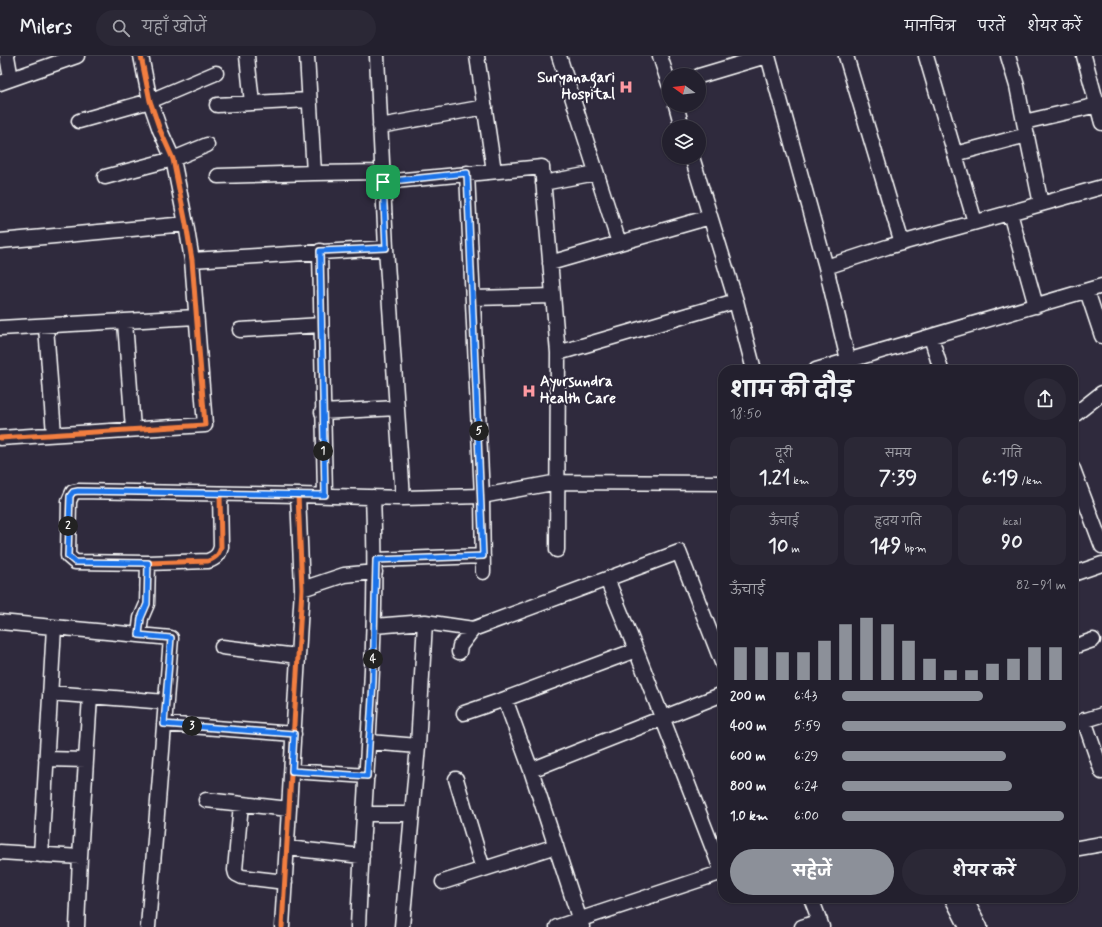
<!DOCTYPE html>
<html lang="hi">
<head>
<meta charset="utf-8">
<style>
  :root { --surface:#23202e; --page:#2b2836; --text:#f1f3f6; --muted:#a3a3aa; --line:#403e4a; --accent:#8c9099 }
  body { margin:0; font-family:Mynerve,"Playpen Sans Deva",sans-serif; background:var(--page); color:var(--text); height:100vh; display:flex; flex-direction:column; font-size:15px; white-space:nowrap }
  * { box-sizing:border-box; margin:0 }
  p { font-size:13px; color:var(--muted) }
  .icon { flex:none; width:22px; height:22px; fill:none; stroke:currentColor; stroke-width:2; stroke-linecap:round; stroke-linejoin:round }
  .map { position:relative; flex:1; overflow:hidden }
  .sheet { position:absolute; left:718px; top:309px; width:360px; height:538px; display:flex; flex-direction:column; background:var(--surface); border-radius:16px; box-shadow:0 1px 3px #0004,0 0 0 1px var(--line) }
  .sheet>* { flex:none }
  .needle { width:26px; rotate:285deg }
  .buttons { position:absolute; left:662px; top:12px; display:grid; gap:8px }
  .buttons a { display:grid; place-items:center; width:44px; height:44px; border-radius:50%; background:var(--surface); box-shadow:0 1px 3px #0004,0 0 0 1px var(--line); font-size:20px }
  .pin { position:absolute; display:grid; place-items:center; width:34px; height:34px; color:#fff; margin:-17px; border-radius:8px; box-shadow:0 2px 6px #0006 }
  .km { position:absolute; width:20px; height:20px; margin:-10px; border-radius:50%; background:#222; color:#fff; font-size:11px; line-height:20px; text-align:center }
  .round { display:grid; place-items:center; flex:none; width:42px; height:42px; border-radius:21px; background:var(--page) }
  .head { display:flex; align-items:center; justify-content:space-between; height:68px; padding:0 12px }
  h1 { font-size:22px; font-weight:700; line-height:30px }
  .figures { display:grid; grid-template-columns:repeat(3,1fr); gap:6px; height:68px; padding:4px 12px }
  .figures div { display:grid; align-content:center; border-radius:10px; background:var(--page); text-align:center }
  .figures b { font-size:20px; font-weight:700 }
  .figures small { font-size:11px; font-weight:400 }
  .figures p { font-size:11px }
  .chart { height:112px; padding:8px 12px }
  .chart p { display:flex; justify-content:space-between }
  .chart svg { width:100%; height:72px; margin-top:4px; stroke:var(--accent); stroke-width:6 }
  .button { display:flex; gap:8px; margin-top:auto; padding:8px 12px }
  .button a { flex:1; height:46px; border-radius:24px; background:var(--accent); color:#fff; font-size:16px; font-weight:700; line-height:46px; text-align:center }
  .button a+a { background:var(--page); color:var(--text) }
  ul { padding:0 12px; list-style:none; font-size:13px }
  li { display:grid; grid-template-columns:64px 48px 1fr; align-items:center; height:30px }
  li i { height:10px; border-radius:5px; background:var(--accent) }
  header { display:flex; align-items:center; gap:24px; box-sizing:border-box; height:56px; padding:0 20px; background:var(--surface); border-bottom:1px solid var(--line) }
  header strong { font-size:19px }
  nav { display:flex; gap:22px; margin-inline-start:auto; font-size:14px }
  .search { width:280px; height:36px; background:var(--page); display:flex; align-items:center; gap:10px; box-sizing:border-box; padding:0 14px; border-radius:22px; color:var(--muted); font-size:15px }
  .map>svg:first-child { display:block }
</style>
</head>
<body>
<header>
<strong>Milers</strong>
<div class="search"><svg class="icon" aria-label="search" viewBox="0 0 24 24"><circle cx="10" cy="10" r="6"/><path d="M15 15l6 6"/></svg>यहाँ खोजें</div>
<nav><a>मानचित्र</a><a>परतें</a><a>शेयर करें</a></nav>
</header>
<div class="map">
<svg width="1102" height="871" viewBox="0 0 1102 871">
  <rect width="100%" height="100%" fill="#2f2a3d"/>
  <filter id="ink" filterUnits="userSpaceOnUse"><feTurbulence type="fractalNoise" baseFrequency=".025" numOctaves="2"/><feDisplacementMap in="SourceGraphic" scale="8" xChannelSelector="R" yChannelSelector="G"/><feConvolveMatrix kernelMatrix="1 2 1 2 8 2 1 2 1" color-interpolation-filters="sRGB"/></filter>
  <g filter="url(#ink)">
    <g fill="none" stroke-linecap="round" stroke-linejoin="round">
      <!-- minor casing -->
      <g stroke="#fff" stroke-width="17">
        <path id="minor" d="M7,0l4,23
          M247,0l5,47
          M307,0l7,117 68,-1
          M377,0l9,192
          M477,0l17,115
          M559,0l60,187
          M660,0l9,28
          M768,0l58,211
          M846,0l56,187
          M926,0l49,166
          M1008,0l9,30 7,36
          M1084,0l18,67
          M699,20l67,-20
          M0,27l77,-27
          M217,49l92,-5
          M676,49l6,22
          M79,65l71,-20 66,-28
          M380,70l105,-19
          M955,98l72,-19
          M692,101l44,144 18,69
          M467,117l15,323 1,76
          M218,120l96,-3
          M105,121l68,-18 34,-14
          M383,126l159,-15 16,186 -1,197
          M543,127l53,-10
          M1041,148l61,-17
          M1010,157l26,93
          M0,185l186,-17
          M320,195l5,244
          M192,204l194,-12 17,250 -105,-3
          M550,207l160,-46
          M1087,235l15,45
          M473,242l80,-2
          M125,266l8,107
          M46,271l8,107
          M0,272l196,-11
          M240,274l81,-5
          M931,281l10,33
          M558,297l178,-52
          M848,304l-22,-93 61,-20 154,-43 -17,-82 78,-18
          M816,314l286,-84
          M322,356l75,-4
          M1073,360l29,-23
          M0,382l205,-13 -13,-165 -6,-36 -13,-65 -13,-29 -10,-29 -9,-45
          M1073,413l29,77
          M220,438l1,53c-2,8 -5,11 -13,14l-60,2 -73,-1 -7,-6 1,-55 4,-9 5,-1 220,4 4,94 -20,338
          M403,442l79,-2 76,-14 165,1
          M376,504l107,-4
          M1073,518l29,-10
          M607,523l29,71
          M302,533l42,-14 31,-3
          M0,566l171,16 -23,289
          M374,570l51,-4 48,7 -13,17 -1,6
          M473,573l206,-77 44,113
          M139,579l2,-17 6,-14 1,-41
          M222,591l76,9
          M1073,591l20,-7
          M50,637l116,9
          M464,657l41,-14
          M1084,664l18,52
          M164,668l130,10
          M1073,668l29,-9
          M369,686l49,4
          M46,703l40,1
          M531,714l-26,-71 131,-49 86,222
          M292,715l75,5
          M456,723l27,90
          M206,744l83,9
          M241,748l-6,66 1,4 6,3 43,5
          M364,758h48
          M287,792l75,8
          M1073,793l29,-5
          M0,796l80,5 -3,70
          M41,799l13,-228
          M80,801l10,-161
          M443,826l113,-36
          M811,842l11,29
          M952,842l15,29
          M965,842l15,29
          M358,871c6,-143 21,-286 15,-430
          M402,871l16,-181 7,-124
          M557,871l166,-55
          M582,871l-51,-157 192,-76
          M802,871l18,-6"/>
      </g>
      <!-- minor -->
      <use href="#minor" stroke="#2f2a3d" stroke-width="14"/>
      <!-- cycleway casing -->
      <g stroke="#2f2a3d" stroke-width="8">
        <path id="cycleway" d="M0,382l205,-13 -13,-165 -6,-36 -13,-65 -13,-29 -10,-29 -9,-45
          M220,438l1,53c-2,8 -5,11 -13,14l-60,2 -73,-1 -7,-6 1,-55 4,-9 5,-1 220,4 4,94 -20,338"/>
      </g>
      <!-- cycleway -->
      <use href="#cycleway" stroke="#f27e40" stroke-width="5"/>
    </g>
  </g>
  <g fill="none" stroke-linecap="round" stroke-linejoin="round" filter="url(#ink)">
    <!-- route casing -->
    <g stroke="#fff" stroke-width="8">
      <path id="route" d="M467,117l16,383 -107,4 -3,122 -6,94 -75,-5 2,-37 -130,-10 7,-86 -32,-3 2,-17 6,-14 1,-41 -73,-1 -7,-6 2,-60 3,-4 5,-1 247,4 -5,-244 66,-3 -3,-66z"/>
    </g>
    <!-- route -->
    <use href="#route" stroke="#1a73e8" stroke-width="5"/>
  </g>
  <!-- icons -->
  <defs>
    <g id="hospital-bare" transform="scale(1.08)"><path d="M-5-5h3v3.5h4V-5h3V5h-3V1.5h-4V5h-3Z" fill="#ff9aa2" stroke="#2f2a3d" stroke-width="2.5" paint-order="stroke"/></g>
  </defs>
  <g fill-rule="evenodd">
    <use href="#hospital-bare" x="626" y="31"/>
    <use href="#hospital-bare" x="529" y="335"/>
  </g>
  <g text-anchor="middle" dominant-baseline="central" stroke-width="4" stroke-linejoin="round" paint-order="stroke">
    <!-- poi labels -->
    <g font-size="15" font-weight="bold" fill="#fff" stroke="#2f2a3d" text-anchor="end">
      <text x="615" y="22">Suryanagari<tspan x="615" dy="17">Hospital</tspan></text>
      <text x="540" y="326" text-anchor="start">Ayursundra<tspan x="540" dy="17">Health Care</tspan></text>
    </g>
  </g>
</svg>
<div class="buttons">
<a><svg class="needle" viewBox="-14 -14 28 28"><path d="M0-13l5 13h-10z" fill="#e53935"/><path d="M0 13l5-13h-10z" fill="#a3a3aa"/></svg></a>
<a><svg class="icon" aria-label="layers" viewBox="0 0 24 24"><path d="M12 4l9 5-9 5-9-5zM3 14l9 5 9-5"/></svg></a>
</div>
<div class="pin" style="left:383px;top:126px;background:#1e9e55"><svg class="icon" aria-label="arrive" viewBox="0 0 24 24"><path d="M6 21V4h12l-3 4 3 4H6"/></svg></div>
<b class="km" style="left:323px;top:395px">1</b>
<b class="km" style="left:68px;top:470px">2</b>
<b class="km" style="left:192px;top:670px">3</b>
<b class="km" style="left:373px;top:603px">4</b>
<b class="km" style="left:479px;top:375px">5</b>
<section class="sheet">
<div class="head"><div><h1>शाम की दौड़</h1><p>18:50</p></div><a class="round"><svg class="icon" aria-label="share" viewBox="0 0 24 24"><path d="M12 15V3M7 8l5-5 5 5M5 13v7h14v-7"/></svg></a></div>
<div class="figures">
<div><p>दूरी</p><b>1.21<small> km</small></b></div>
<div><p>समय</p><b>7:39</b></div>
<div><p>गति</p><b>6:19<small> /km</small></b></div>
</div>
<div class="figures">
<div><p>ऊँचाई</p><b>10<small> m</small></b></div>
<div><p>हृदय गति</p><b>149<small> bpm</small></b></div>
<div><p>kcal</p><b>90</b></div>
</div>
<div class="chart"><p><span>ऊँचाई</span>82–91 m</p>
<svg viewBox="0 0 160 44" preserveAspectRatio="none"><path d="M5 44V24M15 44V24M25 44V27M35 44V27M45 44V20M55 44V10M65 44V6M75 44V10M85 44V20M95 44V31M105 44V38M115 44V38M125 44V34M135 44V31M145 44V24M155 44V24"/></svg>
</div>
<ul>
<li><b>200 m</b>6:43<i style="width:63%"></i></li>
<li><b>400 m</b>5:59<i style="width:100%"></i></li>
<li><b>600 m</b>6:29<i style="width:73%"></i></li>
<li><b>800 m</b>6:24<i style="width:76%"></i></li>
<li><b>1.0 km</b>6:00<i style="width:99%"></i></li>
</ul>
<div class="button"><a>सहेजें</a><a>शेयर करें</a></div>
</section>
</div>
</body>
</html>
